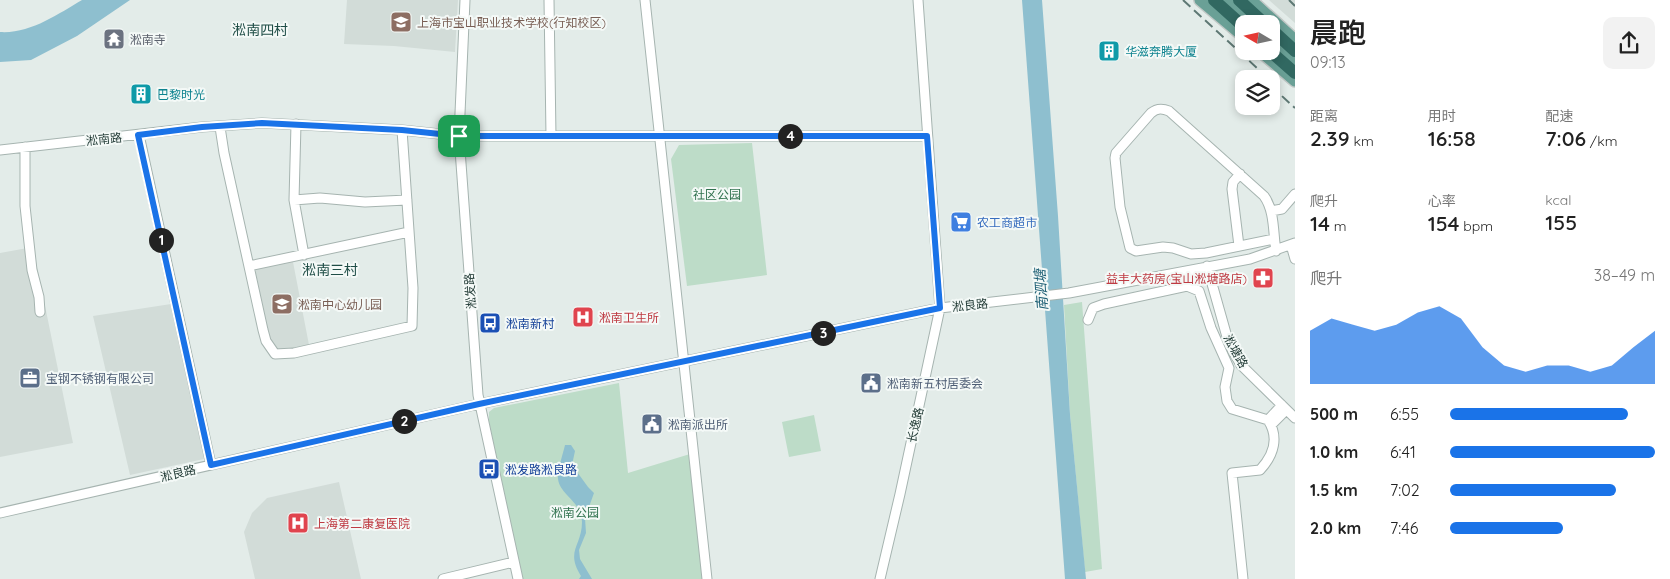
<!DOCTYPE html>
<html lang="zh">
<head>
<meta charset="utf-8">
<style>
  :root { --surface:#fff; --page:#f2f2f2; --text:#222; --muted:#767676; --accent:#1a73e8 }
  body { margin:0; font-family:Quicksand,"Noto Sans SC",sans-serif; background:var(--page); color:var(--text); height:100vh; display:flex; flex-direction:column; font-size:19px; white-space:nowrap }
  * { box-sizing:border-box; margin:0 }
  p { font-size:16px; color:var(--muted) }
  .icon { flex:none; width:28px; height:28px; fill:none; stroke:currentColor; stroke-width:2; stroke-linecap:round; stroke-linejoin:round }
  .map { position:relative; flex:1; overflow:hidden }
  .drawer { display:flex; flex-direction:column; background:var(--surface); width:375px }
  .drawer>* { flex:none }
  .needle { width:32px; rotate:279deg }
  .fabs { position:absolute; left:1235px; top:15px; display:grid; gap:10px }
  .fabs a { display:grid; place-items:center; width:45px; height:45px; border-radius:10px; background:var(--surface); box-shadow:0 2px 8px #0003; font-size:25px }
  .pin { position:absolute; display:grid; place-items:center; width:42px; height:42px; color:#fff; margin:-21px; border-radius:10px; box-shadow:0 2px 8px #0006 }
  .km { position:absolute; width:25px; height:25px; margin:-12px; border-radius:50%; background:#222; color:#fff; font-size:14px; line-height:25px; text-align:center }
  .round { display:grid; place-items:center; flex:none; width:52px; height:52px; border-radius:10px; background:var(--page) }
  .summary { display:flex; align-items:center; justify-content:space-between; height:85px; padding:0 15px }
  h1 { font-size:28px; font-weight:600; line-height:38px }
  .figures { display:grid; grid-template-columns:repeat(3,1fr); gap:8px; height:85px; padding:5px 15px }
  .figures div { display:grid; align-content:center }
  .figures b { font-size:21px; font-weight:600 }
  .figures small { font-size:14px; font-weight:400 }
  .figures p { font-size:14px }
  .chart { height:140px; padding:10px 15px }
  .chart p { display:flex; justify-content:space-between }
  .chart svg { width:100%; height:90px; margin-top:5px; fill:var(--accent); opacity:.7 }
  ul { padding:0 15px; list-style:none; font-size:16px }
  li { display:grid; grid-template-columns:80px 60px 1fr; align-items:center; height:38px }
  li i { height:12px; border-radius:6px; background:var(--accent) }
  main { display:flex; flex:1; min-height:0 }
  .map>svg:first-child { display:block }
</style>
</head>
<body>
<main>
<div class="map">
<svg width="1295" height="579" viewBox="0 0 1295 579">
  <rect width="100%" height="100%" fill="#e3ece9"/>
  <!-- built -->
  <path fill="#d2dcd8" d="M347,0h111l-3,52 -61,-6 -50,-2z
    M1269,0h26v23z
    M33,247l40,196 -73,14v-204z
    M293,262l16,83 -21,6 -10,-2 -8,-9 -15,-71z
    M171,304l33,155 -74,16 -37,-159z
    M339,482l22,97h-106l-11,-47 8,-19 15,-15z"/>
  <!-- green -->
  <path fill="#bddcc8" d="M752,143l15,132 -80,11 -16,-127 8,-14z
    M1082,302l20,267 -17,3 -15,-158 -6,-109z
    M619,383l9,90 62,-19 13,125h-180l-34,-157v-10l5,-4z
    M814,415l7,36 -32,6 -7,-35z"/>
  <!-- water -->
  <path fill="#8ebfcf" d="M82,0h48l-53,36 -46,24 -31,2v-30c30,2 58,-18 82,-32z
    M1022,0h20l16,216 12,198 16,165h-21z
    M565,445h6l4,6 -3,14 16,22 6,6 -9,25 1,15 -7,17 1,9 12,20h-13l2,-3c-16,-25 1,-30 1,-54 0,-20 -22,-27 -24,-43 -1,-8 5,-25 7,-34z"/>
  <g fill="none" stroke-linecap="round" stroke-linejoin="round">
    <!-- minor casing -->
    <g stroke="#a6b4b0" stroke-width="11">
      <path id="minor" d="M465,0l-6,136 19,259 40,184
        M549,0l2,136
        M645,0l62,579
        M296,124l-2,76 26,-2 45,4 42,-2
        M220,127l4,26 39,177 3,11 9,13 19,-1 118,-27 1,-38 -11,-158
        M139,135l72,330
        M25,147v59l7,64 7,27 1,15
        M0,150l202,-23 60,-4 140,7 57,6h468
        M294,200l10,55
        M1271,211l11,-2 13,-15
        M1274,239l-68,14 -15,1 -18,-6 -10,-1 -27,4 -6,-3 -10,-41 -5,-49 1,-5 35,-40c6,-5 11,-5 18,-2l95,85c11,15 9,38 12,55
        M1291,245l4,14
        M1239,246l-7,-57 1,-7 7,-8
        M249,266l160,-34
        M1207,266l22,78 12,21 54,53
        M1088,320l5,-12 11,-4 83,-18 12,5 12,37 18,40 -4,19 2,14 5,8 36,11c11,17 6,35 -8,50l-28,3 11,106
        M1268,420l14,-15
        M1271,425l15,-15
        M0,513l479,-109 461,-96 129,-15 181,-34 45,-16
        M443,579l71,-17
        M880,579l20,-85 40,-186 -22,-308"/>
    </g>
    <!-- major casing -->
    <g stroke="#c2c9c7" stroke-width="14">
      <path id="major" d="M1200,0l44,37
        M1226,0l26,24
        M1251,0l44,40
        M1271,41l24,21
        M1260,51l35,30"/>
    </g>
    <!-- highway casing -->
    <g stroke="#c2c9c7" stroke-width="15">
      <path id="highway" d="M1214,0l30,27
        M1239,0l26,24
        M1271,29l24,22
        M1270,51l25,22"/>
    </g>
    <!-- minor -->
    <use href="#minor" stroke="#fff" stroke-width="9"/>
    <!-- major -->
    <use href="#major" stroke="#6aa096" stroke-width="11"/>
    <!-- highway -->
    <use href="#highway" stroke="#316861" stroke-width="12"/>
    <!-- rail -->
    <path stroke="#5e7874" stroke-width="2" stroke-dasharray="10 5" stroke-linecap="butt" d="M1183,0l86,79
      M1289,0l6,6
      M1271,86l24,22"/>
  </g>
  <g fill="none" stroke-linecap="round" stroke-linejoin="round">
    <!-- route casing -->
    <g stroke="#fff" stroke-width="10">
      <path id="route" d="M262,123l140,7 57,6h468l13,172 -461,96 -268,61 -73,-330 64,-8z"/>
    </g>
    <!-- route -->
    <use href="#route" stroke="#1a73e8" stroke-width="6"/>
  </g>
  <!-- icons -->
  <defs>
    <g id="school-square" transform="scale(1.125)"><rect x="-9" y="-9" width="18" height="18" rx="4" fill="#8d6e63" stroke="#f4f9f7"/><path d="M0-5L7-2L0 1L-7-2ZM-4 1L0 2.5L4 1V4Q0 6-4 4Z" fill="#fff"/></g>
    <g id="temple-square" transform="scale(1.125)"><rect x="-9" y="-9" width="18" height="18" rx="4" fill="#6b7280" stroke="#f4f9f7"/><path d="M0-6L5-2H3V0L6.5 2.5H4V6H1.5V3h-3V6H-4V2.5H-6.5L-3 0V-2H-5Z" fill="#fff"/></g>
    <g id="building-square" transform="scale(1.125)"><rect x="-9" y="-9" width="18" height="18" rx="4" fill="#0f9aa8" stroke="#f4f9f7"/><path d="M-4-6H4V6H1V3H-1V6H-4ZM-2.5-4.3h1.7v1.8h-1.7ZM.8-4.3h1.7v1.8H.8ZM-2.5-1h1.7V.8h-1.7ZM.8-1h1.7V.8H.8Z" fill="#fff"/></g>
    <g id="supermarket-square" transform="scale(1.125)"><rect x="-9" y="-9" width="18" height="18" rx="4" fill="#3f7fe0" stroke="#f4f9f7"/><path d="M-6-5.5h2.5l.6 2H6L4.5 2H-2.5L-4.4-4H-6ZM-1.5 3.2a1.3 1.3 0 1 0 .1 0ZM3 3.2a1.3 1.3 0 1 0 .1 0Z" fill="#fff"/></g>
    <g id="pharmacy-square" transform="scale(1.125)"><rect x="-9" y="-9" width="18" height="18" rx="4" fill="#e0444e" stroke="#f4f9f7"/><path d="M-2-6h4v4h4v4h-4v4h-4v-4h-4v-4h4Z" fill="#fff"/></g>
    <g id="hospital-square" transform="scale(1.125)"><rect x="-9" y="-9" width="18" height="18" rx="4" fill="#e0444e" stroke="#f4f9f7"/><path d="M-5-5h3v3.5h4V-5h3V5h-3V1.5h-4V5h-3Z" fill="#fff"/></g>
    <g id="bus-square" transform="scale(1.125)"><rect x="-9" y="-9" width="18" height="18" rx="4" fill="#1a4fb4" stroke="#f4f9f7"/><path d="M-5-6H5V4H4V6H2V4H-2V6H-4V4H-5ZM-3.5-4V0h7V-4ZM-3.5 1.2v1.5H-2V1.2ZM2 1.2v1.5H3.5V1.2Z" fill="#fff"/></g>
    <g id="office-square" transform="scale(1.125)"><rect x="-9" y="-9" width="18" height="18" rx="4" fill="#5c6f8a" stroke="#f4f9f7"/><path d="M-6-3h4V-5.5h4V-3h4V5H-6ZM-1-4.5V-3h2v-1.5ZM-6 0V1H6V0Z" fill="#fff"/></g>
    <g id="civic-square" transform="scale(1.125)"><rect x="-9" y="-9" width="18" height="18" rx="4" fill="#5c6f8a" stroke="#f4f9f7"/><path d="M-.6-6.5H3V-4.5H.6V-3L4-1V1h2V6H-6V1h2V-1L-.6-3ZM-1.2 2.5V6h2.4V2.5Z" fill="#fff"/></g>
  </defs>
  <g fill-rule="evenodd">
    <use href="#school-square" x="401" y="22"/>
    <use href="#temple-square" x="114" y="39"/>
    <use href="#building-square" x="1109" y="51"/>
    <use href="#building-square" x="141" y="94"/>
    <use href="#supermarket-square" x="961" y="222"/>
    <use href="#pharmacy-square" x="1263" y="278"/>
    <use href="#school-square" x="282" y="304"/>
    <use href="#hospital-square" x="583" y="317"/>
    <use href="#bus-square" x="490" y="323"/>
    <use href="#office-square" x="30" y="378"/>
    <use href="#civic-square" x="871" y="383"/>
    <use href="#civic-square" x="652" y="424"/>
    <use href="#bus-square" x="489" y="469"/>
    <use href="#hospital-square" x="298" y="523"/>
  </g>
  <g text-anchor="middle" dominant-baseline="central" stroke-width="4" stroke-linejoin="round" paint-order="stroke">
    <!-- education labels -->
    <g font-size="12" fill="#785e54" stroke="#f4f9f7" text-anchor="start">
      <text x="417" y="22">上海市宝山职业技术学校(行知校区)</text>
      <text x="298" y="304">淞南中心幼儿园</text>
    </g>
    <!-- worship labels -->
    <g font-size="12" fill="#5b616d" stroke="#f4f9f7" text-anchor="start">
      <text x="130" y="39">淞南寺</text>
    </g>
    <!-- culture labels -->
    <g font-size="12" fill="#0d838f" stroke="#f4f9f7" text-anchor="start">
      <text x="1125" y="51">华滋奔腾大厦</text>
      <text x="157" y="94">巴黎时光</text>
    </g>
    <!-- street labels -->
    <g font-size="12" fill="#243d38" stroke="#f4f9f7">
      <text transform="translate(104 139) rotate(-6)">淞南路</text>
      <text transform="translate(470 291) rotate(-94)">淞发路</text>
      <text transform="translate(970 305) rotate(-6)">淞良路</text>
      <text transform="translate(1236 351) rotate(61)">淞塘路</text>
      <text transform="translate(915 425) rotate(-77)">长逸路</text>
      <text transform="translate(178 473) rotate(-13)">淞良路</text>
    </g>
    <!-- park labels -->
    <g font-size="12" fill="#30724f" stroke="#f4f9f7">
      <text x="717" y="194">社区公园</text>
      <text x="575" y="512">淞南公园</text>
    </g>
    <!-- shop labels -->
    <g font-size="12" fill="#366cbe" stroke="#f4f9f7" text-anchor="start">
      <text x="977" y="222">农工商超市</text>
    </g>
    <!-- health labels -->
    <g font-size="12" fill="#be3a42" stroke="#f4f9f7" text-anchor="start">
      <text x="1247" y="278" text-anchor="end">益丰大药房(宝山淞塘路店)</text>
      <text x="599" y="317">淞南卫生所</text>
      <text x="314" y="523">上海第二康复医院</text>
    </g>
    <!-- transit labels -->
    <g font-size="12" fill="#164399" stroke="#f4f9f7" text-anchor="start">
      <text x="506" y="323">淞南新村</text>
      <text x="505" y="469">淞发路淞良路</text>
    </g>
    <!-- service labels -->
    <g font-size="12" fill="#4e5e75" stroke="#f4f9f7" text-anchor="start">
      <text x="46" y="378">宝钢不锈钢有限公司</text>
      <text x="887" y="383">淞南新五村居委会</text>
      <text x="668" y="424">淞南派出所</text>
    </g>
    <!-- neighbourhood labels -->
    <g font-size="14" fill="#204e47" stroke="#f4f9f7">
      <text x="260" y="30">淞南四村</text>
      <text x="330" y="270">淞南三村</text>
    </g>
    <!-- water labels -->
    <g font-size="14" font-style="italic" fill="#206176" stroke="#f4f9f7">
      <text transform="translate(1041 290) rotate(-94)">南泗塘</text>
    </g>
  </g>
</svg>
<div class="fabs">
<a><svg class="needle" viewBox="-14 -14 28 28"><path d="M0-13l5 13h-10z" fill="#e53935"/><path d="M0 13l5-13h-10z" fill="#767676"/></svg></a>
<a><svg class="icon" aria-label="layers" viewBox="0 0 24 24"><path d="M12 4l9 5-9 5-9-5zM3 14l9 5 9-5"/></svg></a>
</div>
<div class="pin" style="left:459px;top:136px;background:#1e9e55"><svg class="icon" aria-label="arrive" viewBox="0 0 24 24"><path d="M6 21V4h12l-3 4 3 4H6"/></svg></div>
<b class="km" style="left:161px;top:240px">1</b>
<b class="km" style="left:404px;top:421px">2</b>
<b class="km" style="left:823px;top:333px">3</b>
<b class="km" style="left:790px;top:136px">4</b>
</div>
<section class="drawer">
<div class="summary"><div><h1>晨跑</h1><p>09:13</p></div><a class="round"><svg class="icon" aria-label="share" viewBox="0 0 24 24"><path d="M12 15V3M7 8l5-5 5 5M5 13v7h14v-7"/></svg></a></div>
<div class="figures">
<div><p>距离</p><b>2.39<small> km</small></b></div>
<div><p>用时</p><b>16:58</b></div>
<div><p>配速</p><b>7:06<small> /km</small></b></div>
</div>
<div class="figures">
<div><p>爬升</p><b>14<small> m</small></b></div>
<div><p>心率</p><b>154<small> bpm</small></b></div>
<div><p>kcal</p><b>155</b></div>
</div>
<div class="chart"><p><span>爬升</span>38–49 m</p>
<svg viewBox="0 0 160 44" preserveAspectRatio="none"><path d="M0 44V18L10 12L20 15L30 18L40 15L50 9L60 6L70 12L80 26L90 35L100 38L110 35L120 35L130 38L140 35L150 26L160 18V44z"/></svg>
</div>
<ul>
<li><b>500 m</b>6:55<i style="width:87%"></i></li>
<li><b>1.0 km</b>6:41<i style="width:100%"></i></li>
<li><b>1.5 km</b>7:02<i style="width:81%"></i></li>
<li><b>2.0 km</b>7:46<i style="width:55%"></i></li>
</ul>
</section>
</main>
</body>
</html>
